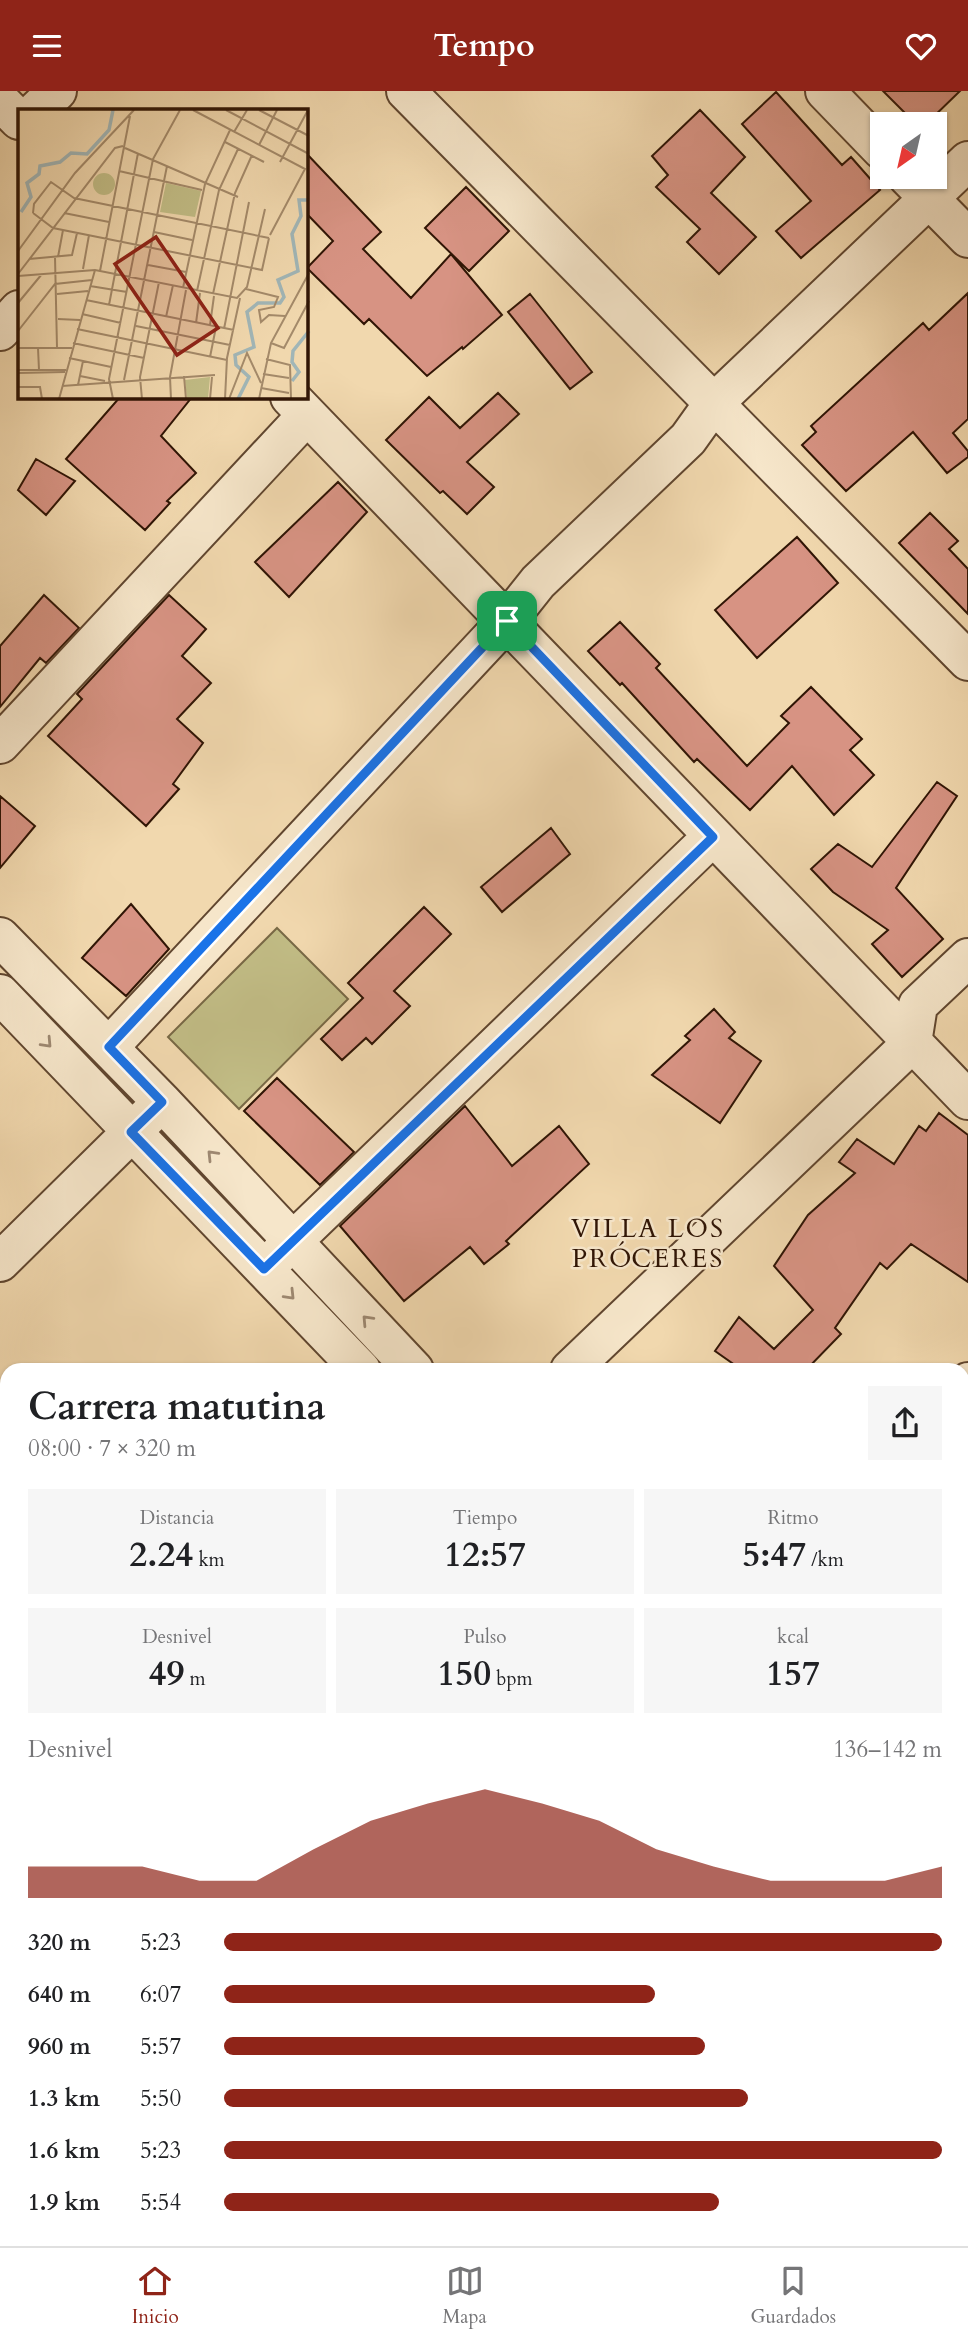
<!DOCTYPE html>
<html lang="es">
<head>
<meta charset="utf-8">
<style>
  :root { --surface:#fff; --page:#f6f6f6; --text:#202124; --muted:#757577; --line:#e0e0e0; --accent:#8f2418 }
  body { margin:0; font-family:Cardo,serif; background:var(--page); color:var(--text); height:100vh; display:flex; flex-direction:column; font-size:26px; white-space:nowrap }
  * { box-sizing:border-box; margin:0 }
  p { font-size:23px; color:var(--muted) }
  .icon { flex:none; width:38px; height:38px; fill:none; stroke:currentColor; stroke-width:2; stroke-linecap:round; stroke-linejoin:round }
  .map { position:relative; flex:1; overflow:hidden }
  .drawer { position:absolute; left:0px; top:1272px; width:970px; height:884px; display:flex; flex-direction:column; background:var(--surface); border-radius:21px 21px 0 0; box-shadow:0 2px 5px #0004 }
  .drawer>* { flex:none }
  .needle { width:46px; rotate:214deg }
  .fabs { position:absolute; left:870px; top:21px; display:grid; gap:14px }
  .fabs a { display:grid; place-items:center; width:77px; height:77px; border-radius:0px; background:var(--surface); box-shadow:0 2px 5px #0004; font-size:35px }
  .pin { position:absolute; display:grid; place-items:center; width:60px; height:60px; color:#fff; margin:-30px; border-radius:14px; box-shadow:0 4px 10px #0006 }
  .round { display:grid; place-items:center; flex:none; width:74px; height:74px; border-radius:0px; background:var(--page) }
  .summary { display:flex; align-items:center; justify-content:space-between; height:119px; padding:0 28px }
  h1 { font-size:38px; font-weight:700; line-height:52px }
  .figures { display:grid; grid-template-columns:repeat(3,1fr); gap:10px; height:119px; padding:7px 28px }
  .figures div { display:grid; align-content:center; border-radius:0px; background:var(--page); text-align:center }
  .figures b { font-size:35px; font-weight:700 }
  .figures small { font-size:19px; font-weight:400 }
  .figures p { font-size:19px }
  .chart { height:196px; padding:14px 28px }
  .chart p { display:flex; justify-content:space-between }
  .chart svg { width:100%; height:126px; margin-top:7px; fill:var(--accent); opacity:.7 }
  ul { padding:0 28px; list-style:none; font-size:23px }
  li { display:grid; grid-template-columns:112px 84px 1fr; align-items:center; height:52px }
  li i { height:18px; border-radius:9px; background:var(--accent) }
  header { display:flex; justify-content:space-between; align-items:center; height:91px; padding:0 28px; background:var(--accent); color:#fff; font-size:32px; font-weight:700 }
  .dock { display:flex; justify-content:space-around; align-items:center; height:98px; border-top:2px solid var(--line); background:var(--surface); font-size:19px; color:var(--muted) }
  .dock a { display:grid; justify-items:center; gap:4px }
  .dock .on { color:var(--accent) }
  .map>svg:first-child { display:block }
</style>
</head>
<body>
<header><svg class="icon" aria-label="menu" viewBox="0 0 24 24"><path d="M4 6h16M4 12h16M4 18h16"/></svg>Tempo<svg class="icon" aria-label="heart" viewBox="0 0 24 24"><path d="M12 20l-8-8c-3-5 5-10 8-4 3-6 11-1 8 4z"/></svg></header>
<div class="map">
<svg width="968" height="2155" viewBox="0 0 968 2155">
  <rect width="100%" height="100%" fill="#f1d8ae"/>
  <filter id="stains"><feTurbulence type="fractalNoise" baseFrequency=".00286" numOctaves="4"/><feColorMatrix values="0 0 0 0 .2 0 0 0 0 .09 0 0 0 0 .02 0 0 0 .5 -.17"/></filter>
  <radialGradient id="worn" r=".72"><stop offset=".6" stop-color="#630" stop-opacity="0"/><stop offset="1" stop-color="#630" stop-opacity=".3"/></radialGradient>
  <!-- green -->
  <path fill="#c1bc85" stroke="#786845" stroke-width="2" d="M277,837l71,71 -109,110 -71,-72z"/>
  <!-- building -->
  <path fill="#d79383" stroke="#301505" stroke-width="2" d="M883,0h77l-34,33h-10z
    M776,1l66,73 9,-8 29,33 -79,68 -25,-27 35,-30 -69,-77z
    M700,19l45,47 -34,36 45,44 -37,37 -32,-32 13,-13 -44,-42 12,-12 -16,-19z
    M306,62l75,79 -18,17 48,49 40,-44 51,61 -39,34 -1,-2 -35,29 -58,-57 -5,5 -57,-56 26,-27 -27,-28z
    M466,96l43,44 -40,40 -44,-43z
    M968,202v126l-15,14 15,18v6l-21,16 -34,-41 -67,59 -44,-46 14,-13 -5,-6 112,-103 6,7z
    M530,203l62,78 -22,17 -62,-77z
    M498,302l21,21 -52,48 27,25 -27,27 -24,-23 -3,2 -54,-53 43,-43 31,31z
    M120,306h72l-31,39 35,37 -29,28 3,2 -25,27 -79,-71z
    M36,368l39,22 -29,34 -28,-25z
    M338,391l29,30 -78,85 -34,-35z
    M930,422l28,28 -9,8 19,20v45l-69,-71z
    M797,446l41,46 -81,75 -42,-48z
    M44,504l35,33 -33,35 -6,-5 -40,49v-61z
    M169,504l37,34 -24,27 29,27 -34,36 26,24 -30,41 6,5 -33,37 -98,-90 34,-37 -5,-5z
    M620,531l40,42 -4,4 91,98 42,-43 -8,-7 30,-29 51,52 -12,11 24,25 -40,40 -42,-49 -42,44 -53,-51 -3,3 -72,-79 -2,2 -32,-34z
    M937,691l20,14 -61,92 47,51 -41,38 -30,-33 16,-14 -55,-38 -22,-23 27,-25 34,23z
    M0,705l35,30 -35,42z
    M551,737l19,26 -68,58 -21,-25z
    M131,813l38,45 -43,47 -44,-38z
    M424,816l27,27 -57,57 16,15 -38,38 -6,-6 -24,22 -21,-21 42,-41 -15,-15z
    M714,918l21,23 -6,6 32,23 -41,62 -68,-48 38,-35 -5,-4z
    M277,987l77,74 -34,33 -76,-74z
    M465,1015l47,60 47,-40 30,38 -83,77 3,3 -25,20 -14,-17 -66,54 -64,-75z
    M939,1022l29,22v147l-57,-38 -24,25 -7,-6 -45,65 6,6 -35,36h-64l-27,-19 24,-34 35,32 39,-39 -39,-44 34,-51 47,-42 -16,-11 18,-23 37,25 25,-38 7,5z"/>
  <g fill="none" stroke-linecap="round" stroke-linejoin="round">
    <!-- minor casing -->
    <g stroke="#60462f" stroke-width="42">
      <path id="minor" d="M406,0l562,570
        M825,0l57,59
        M0,10l19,19
        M37,19l20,-19
        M908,86l60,61
        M0,240l19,-21
        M290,306l678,703
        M0,653l307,-329
        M0,846l162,165 252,268
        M0,903l361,376
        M109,956l398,-426 31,-39 150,-143 25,-35 255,-243
        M0,1171l150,-148
        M264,1178l449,-433
        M570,1279l342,-327 6,-38 50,-47
        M962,1297l6,-6
        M0,1337l7,7
        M962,1702l6,-5
        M0,1824l7,7
        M962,1878l6,5
        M962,2118l6,-5
        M321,2149l6,6
        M76,2155l7,-6
        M509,2155l6,-6
        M926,2155l6,-6"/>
    </g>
    <!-- minor -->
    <use href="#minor" stroke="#f6e6ca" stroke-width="38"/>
  </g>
  <!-- one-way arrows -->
  <defs><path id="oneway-chevron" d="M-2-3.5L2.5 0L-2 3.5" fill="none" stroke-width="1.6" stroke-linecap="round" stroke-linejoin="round" transform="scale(1.75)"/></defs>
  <g stroke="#9d8871">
    <use href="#oneway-chevron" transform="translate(47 952) rotate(47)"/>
    <use href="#oneway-chevron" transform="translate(212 1064) rotate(-134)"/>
    <use href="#oneway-chevron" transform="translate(290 1204) rotate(46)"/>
    <use href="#oneway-chevron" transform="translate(367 1229) rotate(-133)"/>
  </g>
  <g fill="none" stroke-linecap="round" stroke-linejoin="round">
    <!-- route casing -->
    <g stroke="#fff" stroke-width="14">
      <path id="route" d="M507,530l206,216 -449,432 -133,-137 31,-30 -53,-55z"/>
    </g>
    <!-- route -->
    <use href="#route" stroke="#1a73e8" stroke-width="9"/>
  </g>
  <g text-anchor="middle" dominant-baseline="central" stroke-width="5" stroke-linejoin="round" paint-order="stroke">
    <!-- neighbourhood labels -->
    <g font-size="26" letter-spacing="2" fill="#301505" stroke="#f6e6ca">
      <text x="648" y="1137">VILLA LOS<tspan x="648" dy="30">PRÓCERES</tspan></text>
    </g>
  </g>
  <!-- overview -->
  <g transform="translate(18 18)">
    <rect width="290" height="290" fill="#f1d8ae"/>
    <path d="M75 75a11 11 0 1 1 22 0a11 11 0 1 1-22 0ZM148,74l35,8 -6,26 -35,-5zM192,268l-2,22h-21l-2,-19z" fill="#c1bc85"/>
    <path fill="none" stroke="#a1b6b7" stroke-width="3.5" d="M3,103l10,-15 -4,-14 12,-9 1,-8 20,-4 11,-9 16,1 22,-24 4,-20M274,272l7,-9 -7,-10 1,-11 16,-20M220,290l11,-22 -13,-12 -1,-10 19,-8 -7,-35 11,-9h22l4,-6 -6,-17 20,-9 -6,-37 9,-18 -2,-16h10"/>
    <path fill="none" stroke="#a48a6a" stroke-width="2" d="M175,1l112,59 -35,66M208,1l83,44M241,1l50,26M216,23l13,-22M207,33l39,20M241,36l18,-35M107,39l113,49M262,53l28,-52M101,62l83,19M15,104l20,15 209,42 7,-32M15,104l1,-9 17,-22 23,16 195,40M46,104l45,9M136,123l38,8M0,142l57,-78 59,-63M37,148l2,91M40,148l5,-27M11,150l43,-4 5,-22M130,156l38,7M65,160l6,-34M82,162l30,-155M0,165l97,-126 8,-2M0,167l77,-6 142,28 10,-11 18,-78M72,177l37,6M165,179l22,-104 25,-54M228,180l32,8 -4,10 -15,3 2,12 8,-7 16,1M179,182l22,-101 19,-41M39,185l31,-3M195,185l22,-101 17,-38M68,191l148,30M0,194l24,-29M91,196l29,-152M64,205l39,9M148,208l7,-32M40,210l22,1M178,214l4,-30M192,216l4,-29M118,217l94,19M59,220l150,31M206,220l25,-127M0,222l37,-47 37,-4M55,234l71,15M253,234l13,5 25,-47M0,239h54M20,239l1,22M192,248l6,-30M51,249l42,9M248,250l24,6 1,34M0,261h48M0,264l47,-1M245,265l26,4M62,267l25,5M166,267l2,23M106,271l43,-214M60,276l5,-24M44,277l153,-11M0,278h22l2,12M243,279l28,5M41,290l36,-129M95,290l-4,-20 44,-220 27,-49M124,290l-2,-22 19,-95M153,290l-1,-22 16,-87M192,290l2,-22M207,290l2,-41 13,-60M211,290l18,-46 14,30M241,290l12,-56 38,-70"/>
    <path fill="#8f2418" fill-opacity="0.15" stroke="#8f2418" stroke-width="3.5" d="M138,128l62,91 -41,27 -62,-91z"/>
    <rect width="290" height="290" fill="none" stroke="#301505" stroke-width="3.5"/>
  </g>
  <rect width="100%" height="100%" filter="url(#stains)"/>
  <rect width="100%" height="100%" fill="url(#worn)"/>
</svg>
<div class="fabs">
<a><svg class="needle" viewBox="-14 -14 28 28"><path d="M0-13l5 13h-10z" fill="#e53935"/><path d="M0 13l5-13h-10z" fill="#757577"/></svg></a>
</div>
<div class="pin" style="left:507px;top:530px;background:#1e9e55"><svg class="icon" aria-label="arrive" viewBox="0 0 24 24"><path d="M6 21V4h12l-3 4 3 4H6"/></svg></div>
<section class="drawer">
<div class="summary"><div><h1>Carrera matutina</h1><p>08:00 · 7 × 320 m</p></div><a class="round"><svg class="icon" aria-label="share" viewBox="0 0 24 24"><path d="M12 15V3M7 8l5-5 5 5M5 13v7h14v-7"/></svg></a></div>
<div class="figures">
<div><p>Distancia</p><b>2.24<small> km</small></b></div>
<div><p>Tiempo</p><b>12:57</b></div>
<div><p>Ritmo</p><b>5:47<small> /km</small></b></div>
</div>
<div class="figures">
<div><p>Desnivel</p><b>49<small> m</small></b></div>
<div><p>Pulso</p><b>150<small> bpm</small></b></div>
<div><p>kcal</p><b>157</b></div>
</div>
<div class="chart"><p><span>Desnivel</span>136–142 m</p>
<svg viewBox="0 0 160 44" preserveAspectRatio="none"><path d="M0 44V33L10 33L20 33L30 38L40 38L50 27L60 17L70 11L80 6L90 11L100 17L110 27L120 33L130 38L140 38L150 38L160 33V44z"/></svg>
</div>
<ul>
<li><b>320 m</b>5:23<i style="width:100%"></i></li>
<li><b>640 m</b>6:07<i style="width:60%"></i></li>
<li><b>960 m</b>5:57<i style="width:67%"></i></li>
<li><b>1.3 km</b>5:50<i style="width:73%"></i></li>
<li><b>1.6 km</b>5:23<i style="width:100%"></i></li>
<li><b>1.9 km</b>5:54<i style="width:69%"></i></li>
</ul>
</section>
</div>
<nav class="dock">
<a class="on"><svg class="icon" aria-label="home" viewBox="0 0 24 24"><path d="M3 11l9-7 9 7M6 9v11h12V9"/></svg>Inicio</a>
<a><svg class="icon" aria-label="map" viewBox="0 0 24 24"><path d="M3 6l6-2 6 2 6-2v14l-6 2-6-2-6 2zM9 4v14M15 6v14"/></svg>Mapa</a>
<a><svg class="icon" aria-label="saved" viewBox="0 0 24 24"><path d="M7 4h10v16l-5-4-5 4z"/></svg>Guardados</a>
</nav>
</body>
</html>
